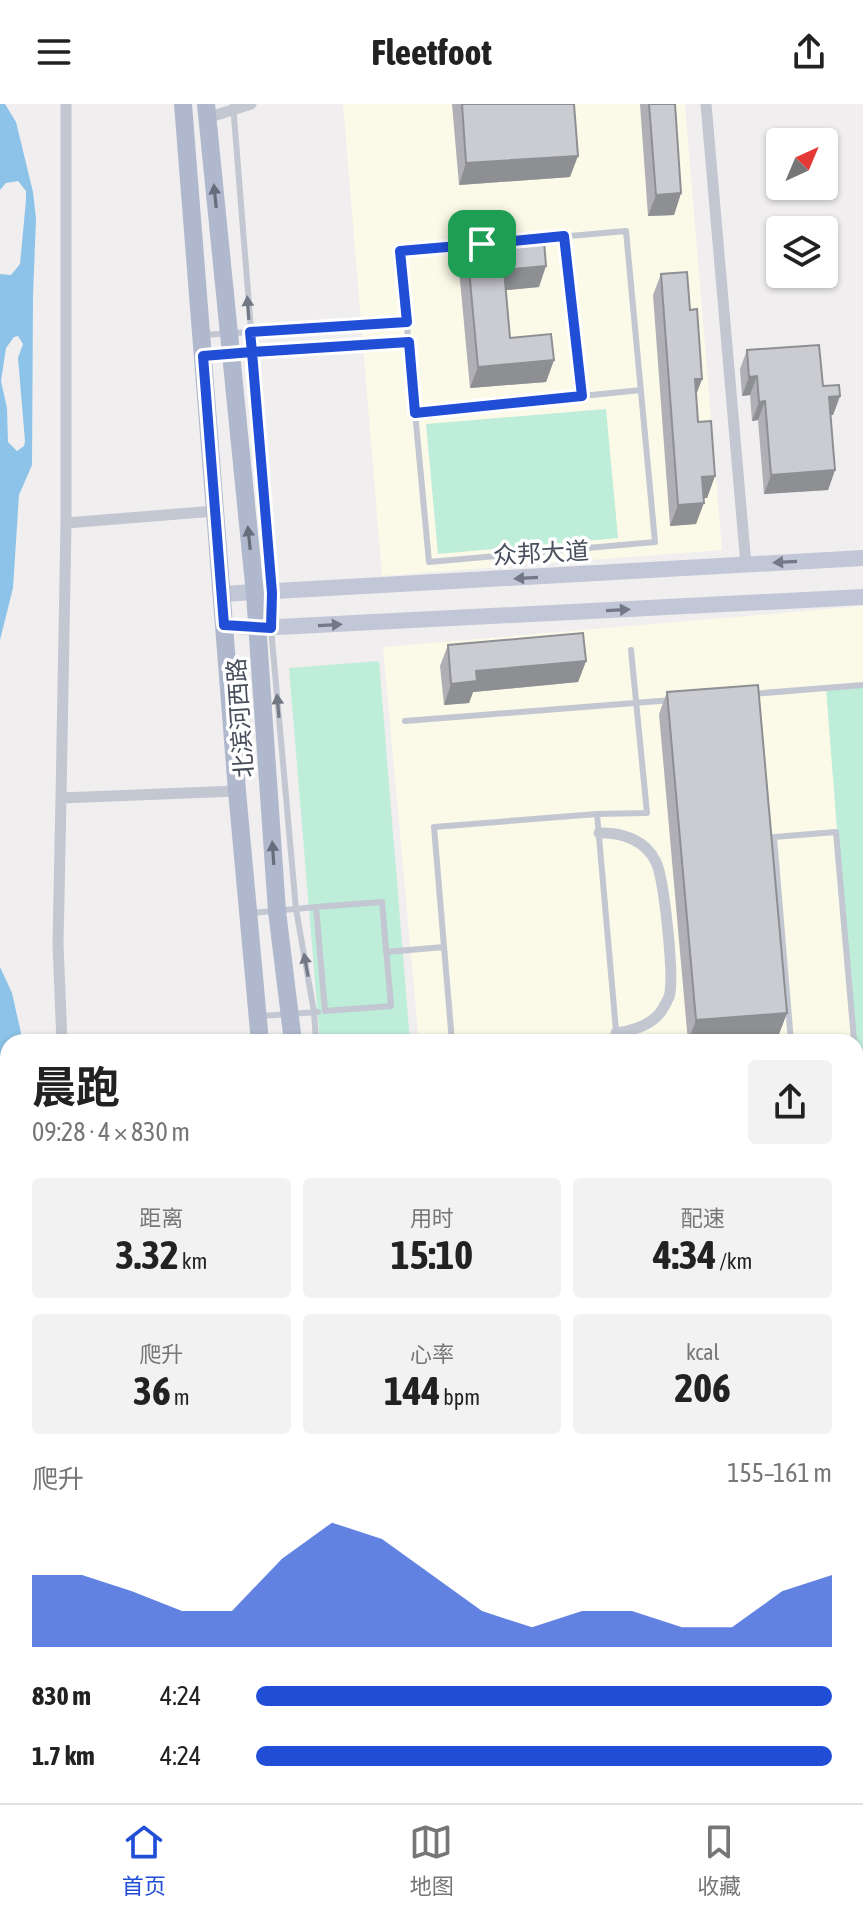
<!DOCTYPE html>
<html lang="zh">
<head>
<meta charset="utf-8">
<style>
  :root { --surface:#fff; --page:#f2f2f2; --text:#222; --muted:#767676; --line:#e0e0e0; --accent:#214ed7 }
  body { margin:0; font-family:"Asap Condensed","Noto Sans SC",sans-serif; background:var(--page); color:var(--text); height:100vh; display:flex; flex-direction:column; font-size:30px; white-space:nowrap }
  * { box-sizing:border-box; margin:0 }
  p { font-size:26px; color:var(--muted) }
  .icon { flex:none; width:44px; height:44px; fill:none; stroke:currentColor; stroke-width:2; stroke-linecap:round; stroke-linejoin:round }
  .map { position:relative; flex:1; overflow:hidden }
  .side { position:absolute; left:0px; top:930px; width:864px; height:770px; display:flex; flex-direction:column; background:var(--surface); border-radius:24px 24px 0 0; box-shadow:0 2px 6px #0004 }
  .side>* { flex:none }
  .needle { width:52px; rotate:44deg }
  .buttons { position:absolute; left:766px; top:24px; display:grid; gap:16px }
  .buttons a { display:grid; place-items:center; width:72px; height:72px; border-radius:8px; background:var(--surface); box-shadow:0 2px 6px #0004; font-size:40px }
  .pin { position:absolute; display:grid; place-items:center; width:68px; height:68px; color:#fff; margin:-34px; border-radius:16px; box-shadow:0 4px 12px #0006 }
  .round { display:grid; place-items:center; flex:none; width:84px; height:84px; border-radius:8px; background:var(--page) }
  .headline { display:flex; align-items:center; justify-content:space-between; height:136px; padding:0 32px }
  h1 { font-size:44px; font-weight:700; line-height:60px }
  .metrics { display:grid; grid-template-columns:repeat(3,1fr); gap:12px; height:136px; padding:8px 32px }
  .metrics div { display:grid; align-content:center; border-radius:8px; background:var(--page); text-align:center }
  .metrics b { font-size:40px; font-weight:700 }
  .metrics small { font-size:22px; font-weight:400 }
  .metrics p { font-size:22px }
  .chart { height:224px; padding:16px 32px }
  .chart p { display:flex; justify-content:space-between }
  .chart svg { width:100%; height:144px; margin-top:8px; fill:var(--accent); opacity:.7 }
  ul { padding:0 32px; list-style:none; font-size:26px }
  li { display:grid; grid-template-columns:128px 96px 1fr; align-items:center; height:60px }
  li i { height:20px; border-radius:10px; background:var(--accent) }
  header { display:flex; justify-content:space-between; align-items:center; height:104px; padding:0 32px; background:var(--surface); font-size:36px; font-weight:700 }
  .tab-bar { display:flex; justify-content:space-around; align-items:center; height:112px; border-top:2px solid var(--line); background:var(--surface); font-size:22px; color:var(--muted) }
  .tab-bar a { display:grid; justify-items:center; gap:4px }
  .tab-bar .on { color:var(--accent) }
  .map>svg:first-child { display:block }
</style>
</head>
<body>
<header><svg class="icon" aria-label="menu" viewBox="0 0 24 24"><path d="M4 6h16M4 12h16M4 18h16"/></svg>Fleetfoot<svg class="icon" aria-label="share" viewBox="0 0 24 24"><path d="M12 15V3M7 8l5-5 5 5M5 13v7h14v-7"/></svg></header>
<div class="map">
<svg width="863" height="1699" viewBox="0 0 863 1699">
  <rect width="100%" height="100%" fill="#f0eeee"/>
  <!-- commercial -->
  <path fill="#fbf9e7" d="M343,0h342l37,446 -340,26z
    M863,502v650l-7,1v-215h-437l-36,-395z"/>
  <!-- education -->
  <path fill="#e1e0df" d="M856,1441h7v159l-7,8z
    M476,1692h375v7h-374z"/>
  <!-- green -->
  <path fill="#beedd9" d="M606,305l12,129 -180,16 -12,-130z
    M379,557l31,381h-90l-31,-374z
    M863,581v428l-13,-117 -24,-308z"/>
  <!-- water -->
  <path fill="#8dc3e8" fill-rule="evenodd" d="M0,0h5l11,18 17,70 3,27 -3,77 -1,169 -13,30 -6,93 -13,52v-366l11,1 9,-11 6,-64v-9l-8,-10 -12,2 -6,7zM18,232l5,8 -5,14 7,83 -1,5 -7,5 -9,-9 -1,-34 -6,-27 5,-33 8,-11z
    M0,863l12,26 11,49h-15v109l-8,13z
    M0,1342l8,9v341h79l2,7h-89z"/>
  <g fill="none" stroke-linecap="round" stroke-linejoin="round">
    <!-- path -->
    <path stroke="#77c9b0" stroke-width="2" stroke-dasharray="6 4" stroke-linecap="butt" d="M120,1692l2,7
      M449,1692l2,7
      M453,1699l5,-7"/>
    <!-- lane -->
    <path stroke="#c2c7d2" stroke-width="6" d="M233,0l39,489 -1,35 25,281 18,103 2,30
      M626,127l29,311 -226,20 -29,-311z
      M564,132l18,160
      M203,231l204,-13
      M206,252l203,-14
      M415,309l226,-23
      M751,590l112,-9
      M405,617l267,-21
      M597,710l50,-1 -16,-163
      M382,798l9,104 -66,5 -9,-104z
      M252,809l64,-6
      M386,848l58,-5
      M261,912l57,-4
      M452,938l-18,-215 163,-13 20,228
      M791,938l-17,-205 62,-5 18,208 -29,2
      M856,954l7,58
      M856,1152l7,-1
      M374,1692l1,7"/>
    <!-- street -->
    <path stroke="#c2c7d2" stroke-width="11" d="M706,0l40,461
      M207,14l44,-14
      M66,419v-419
      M61,694l5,-275 149,-12
      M599,729c22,-1 47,7 57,29 8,17 19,117 13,135 -2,4 -6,12 -9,16 -11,13 -28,18 -44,20
      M62,938l-4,-98 3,-146 176,-7"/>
    <!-- secondary -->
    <path stroke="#c1c7d6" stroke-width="16" d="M222,490l641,-36
      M224,521l34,3 605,-31"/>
    <!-- primary -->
    <path stroke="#afb8cc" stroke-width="18" d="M183,0l54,687 23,251
      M206,0l49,490 22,317 16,131
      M317,1692l1,7
      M349,1692l1,7"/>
  </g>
  <!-- wall -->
  <path fill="#afafb5" d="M452,0h122l-4,73 -111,8z
    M640,0h35l6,89 -7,22 -26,1z
    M467,144l72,39 -33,3 4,48 44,22 -8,22 -76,6 -11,-119z
    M661,170l29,36 12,69 -6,16 2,27 17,54 -8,22h-3l-8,26 -26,2 -17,-231z
    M747,246l76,36 17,10 -7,19h-2l4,55 -7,20 -64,4 -6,-74 -6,1 -2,-26 -8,1 -2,-27z
    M448,541l138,16 -8,21 -105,10 -4,11 -25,2 -4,-39z
    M667,588l120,321 -8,21 -91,8 -29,-328z
    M634,1692h49l2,7h-49z"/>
  <!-- shaded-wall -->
  <path fill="#8e8f93" d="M578,52l-8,21 -111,8 7,-22z
    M681,89l-7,22 -26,1 8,-21z
    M546,162l-7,21 -43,4 8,-21z
    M554,256l-8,22 -76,6 8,-21z
    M757,272l-7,19 -8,1 7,-19z
    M695,275h7l-8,21z
    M840,292l-7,19 -11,1 7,-19z
    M765,297l-7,19 -6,1 7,-19z
    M835,366l-7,20 -64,4 7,-19z
    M715,372l-8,22 -13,1 8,-22z
    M704,399l-8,21 -26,2 8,-21z
    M586,557l-8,21 -105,10 -4,11 -25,2 7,-21 25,-13z
    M787,909l-8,21 -91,8 8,-22z
    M862,1081l-6,17v-16z
    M856,1392h7v20l-7,1z
    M863,1564v16l-2,5 -5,1v-21z"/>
  <!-- building -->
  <path fill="#cbccd2" stroke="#8e8f93" stroke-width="2" d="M462,0h112l4,52 -112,7z
    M649,0h26l6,89 -25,2z
    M544,137l2,25 -42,4 6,68 41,-4 3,26 -76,7 -11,-119z
    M687,168l3,38 7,-1 5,70h-7l3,43 13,-1 4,55 -13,1 2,26 -26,2 -17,-231z
    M819,241l4,41 16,-1 1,11 -11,1 6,73 -64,5 -6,-74 -6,1 -2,-26 -8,1 -2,-27z
    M583,529l3,28 -110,10 1,10 -26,3 -3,-39z
    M758,581l29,328 -91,7 -29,-328z
    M861,1069l1,12 -6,1v-12z
    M863,1359v33h-7v-32z
    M863,1538v26l-7,1v-26z
    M648,1692h35l2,7h-35z
    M730,1692h100l-2,5 -20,2h-77z"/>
  <!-- one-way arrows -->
  <defs><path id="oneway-solid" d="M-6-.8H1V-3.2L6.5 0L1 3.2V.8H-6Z" transform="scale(2)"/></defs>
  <g fill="#666d7c">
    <use href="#oneway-solid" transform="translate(215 92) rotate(-96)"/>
    <use href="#oneway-solid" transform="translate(249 434) rotate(-96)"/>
    <use href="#oneway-solid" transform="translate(273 749) rotate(-94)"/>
  </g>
  <g fill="#727884">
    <use href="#oneway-solid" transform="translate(248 204) rotate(-94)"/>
    <use href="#oneway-solid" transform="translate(278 602) rotate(-95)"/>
    <use href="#oneway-solid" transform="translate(306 861) rotate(-100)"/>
  </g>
  <g fill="#727885">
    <use href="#oneway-solid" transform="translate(785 458) rotate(177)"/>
    <use href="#oneway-solid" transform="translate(526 474) rotate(177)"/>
    <use href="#oneway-solid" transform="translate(618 506) rotate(-3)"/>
    <use href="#oneway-solid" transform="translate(330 521) rotate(-3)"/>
  </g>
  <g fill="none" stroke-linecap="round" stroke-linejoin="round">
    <!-- route casing -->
    <g stroke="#fff" stroke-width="16">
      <path id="route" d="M482,140l-82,7 7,71 -157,10 2,20 -49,4 21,269 47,3 1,-35 -20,-241 157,-10 6,71 167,-17 -18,-160 -82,8"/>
    </g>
    <!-- route -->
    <use href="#route" stroke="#214ed7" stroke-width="10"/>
  </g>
  <g text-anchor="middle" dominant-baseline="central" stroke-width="7" stroke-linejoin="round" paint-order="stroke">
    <!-- street labels -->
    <g font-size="24" fill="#474d5a" stroke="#fff">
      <text transform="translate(541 449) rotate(-3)">众邦大道</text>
      <text transform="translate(240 614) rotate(-94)">北滨河西路</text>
    </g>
  </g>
</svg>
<div class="buttons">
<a><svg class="needle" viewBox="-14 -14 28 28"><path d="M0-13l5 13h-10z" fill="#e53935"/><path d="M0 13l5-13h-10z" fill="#767676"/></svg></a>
<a><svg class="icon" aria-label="layers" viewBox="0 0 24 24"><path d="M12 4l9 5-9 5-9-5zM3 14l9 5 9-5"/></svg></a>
</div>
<div class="pin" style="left:482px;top:140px;background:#1e9e55"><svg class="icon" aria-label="arrive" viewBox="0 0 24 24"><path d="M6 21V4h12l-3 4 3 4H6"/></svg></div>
<section class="side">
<div class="headline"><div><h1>晨跑</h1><p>09:28 · 4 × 830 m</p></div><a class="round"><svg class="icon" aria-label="share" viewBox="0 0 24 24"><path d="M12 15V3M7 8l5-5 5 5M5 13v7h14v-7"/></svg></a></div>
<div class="metrics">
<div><p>距离</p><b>3.32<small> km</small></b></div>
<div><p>用时</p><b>15:10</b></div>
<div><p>配速</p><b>4:34<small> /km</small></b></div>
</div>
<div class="metrics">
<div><p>爬升</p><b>36<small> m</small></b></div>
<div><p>心率</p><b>144<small> bpm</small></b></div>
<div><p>kcal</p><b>206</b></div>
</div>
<div class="chart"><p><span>爬升</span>155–161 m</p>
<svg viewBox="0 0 160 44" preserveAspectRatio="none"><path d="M0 44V22L10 22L20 27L30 33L40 33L50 17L60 6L70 11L80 22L90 33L100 38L110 33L120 33L130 38L140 38L150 27L160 22V44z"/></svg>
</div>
<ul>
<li><b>830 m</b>4:24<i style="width:100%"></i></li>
<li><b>1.7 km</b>4:24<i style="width:100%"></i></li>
</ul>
</section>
</div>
<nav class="tab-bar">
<a class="on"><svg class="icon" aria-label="home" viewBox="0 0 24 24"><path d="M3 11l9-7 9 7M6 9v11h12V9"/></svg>首页</a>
<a><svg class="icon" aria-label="map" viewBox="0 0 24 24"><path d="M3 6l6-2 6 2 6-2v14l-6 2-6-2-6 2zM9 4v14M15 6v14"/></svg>地图</a>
<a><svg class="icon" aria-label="saved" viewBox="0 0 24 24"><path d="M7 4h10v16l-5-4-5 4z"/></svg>收藏</a>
</nav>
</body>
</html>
